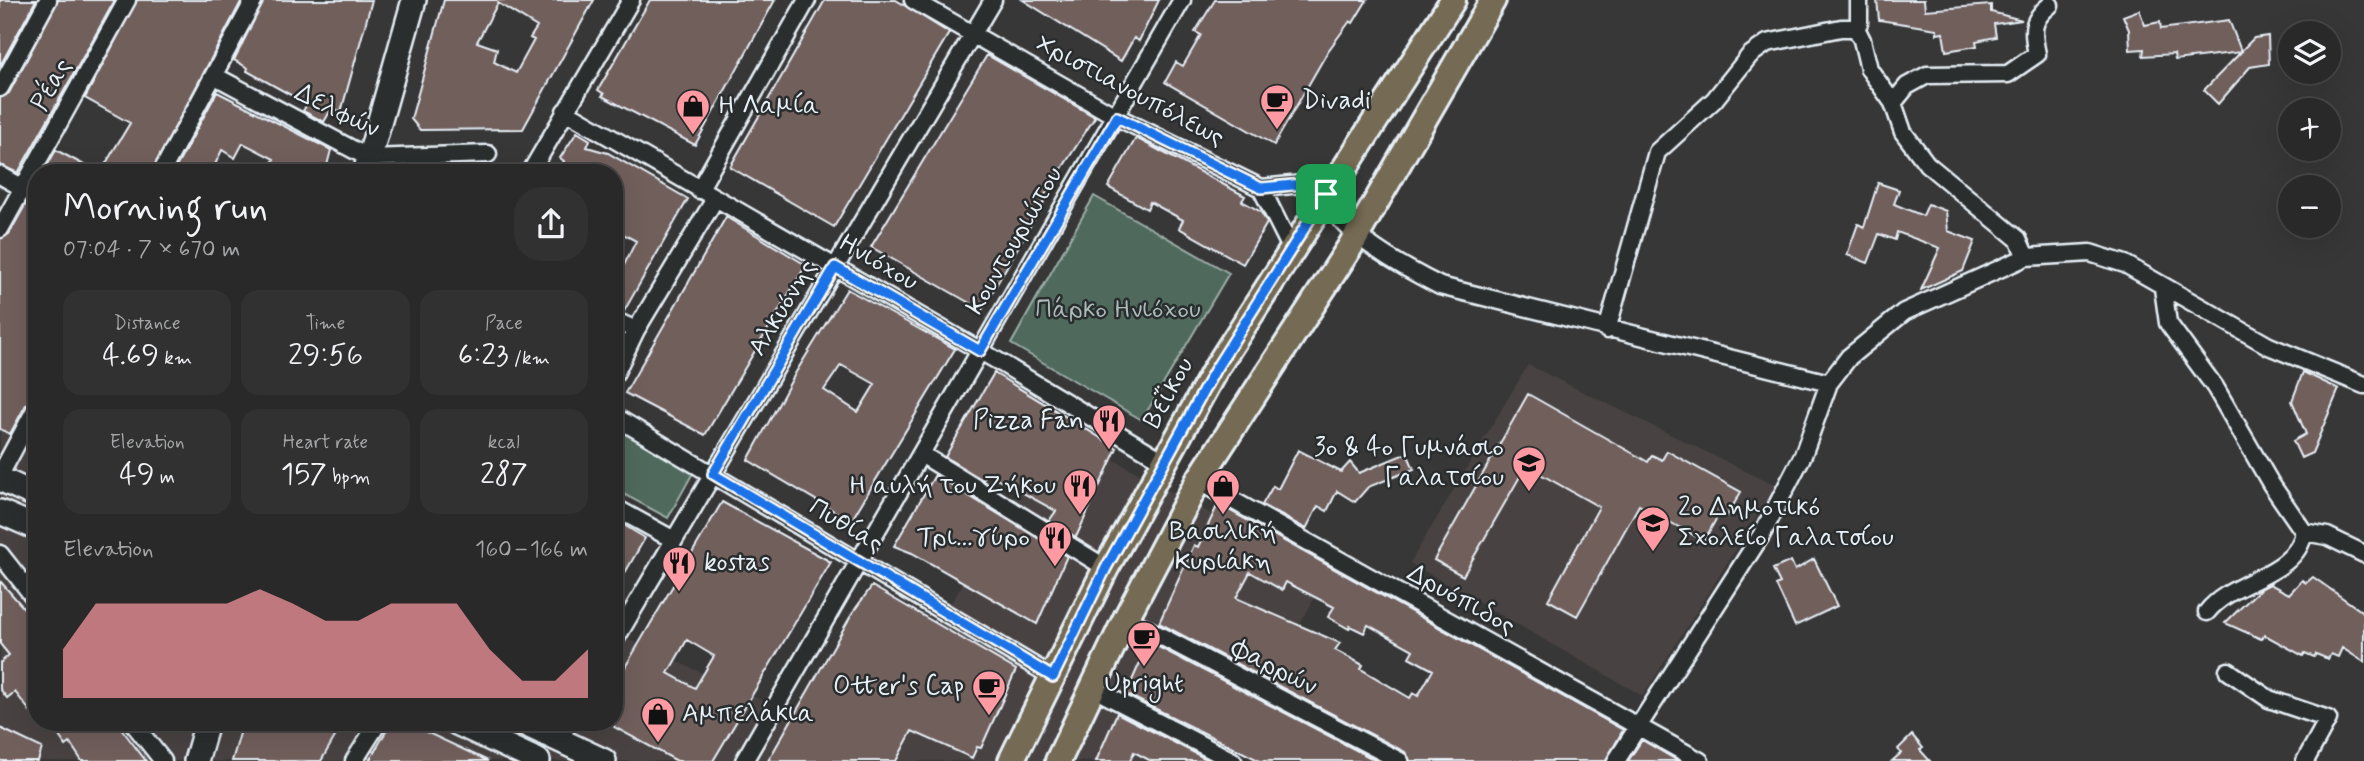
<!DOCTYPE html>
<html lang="en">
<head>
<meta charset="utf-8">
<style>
  :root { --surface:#2a2929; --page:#323131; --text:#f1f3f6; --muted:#a5a6a8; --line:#464546; --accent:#ff9aa2 }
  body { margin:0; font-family:Mynerve,sans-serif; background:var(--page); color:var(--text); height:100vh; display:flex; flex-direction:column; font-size:26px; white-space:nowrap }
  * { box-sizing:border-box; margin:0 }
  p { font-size:23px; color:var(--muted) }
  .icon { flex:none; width:38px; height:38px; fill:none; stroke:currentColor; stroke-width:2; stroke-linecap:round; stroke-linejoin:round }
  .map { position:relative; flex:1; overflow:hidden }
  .drawer { position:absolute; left:28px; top:164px; width:595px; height:567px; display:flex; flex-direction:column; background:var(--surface); border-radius:28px; box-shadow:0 7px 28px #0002,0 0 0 2px var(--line) }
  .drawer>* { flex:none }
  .fabs { position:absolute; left:2278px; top:21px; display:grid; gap:14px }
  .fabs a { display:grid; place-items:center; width:63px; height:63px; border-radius:50%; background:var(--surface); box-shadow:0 7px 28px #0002,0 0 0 2px var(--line); font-size:35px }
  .pin { position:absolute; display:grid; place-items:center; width:60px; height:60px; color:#fff; margin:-30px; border-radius:14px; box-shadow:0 4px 10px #0006 }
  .round { display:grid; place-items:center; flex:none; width:74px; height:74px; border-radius:28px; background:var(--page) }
  .head { display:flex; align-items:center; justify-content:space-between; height:119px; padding:0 35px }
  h1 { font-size:38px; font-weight:600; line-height:52px }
  .metrics { display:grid; grid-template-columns:repeat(3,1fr); gap:10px; height:119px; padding:7px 35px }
  .metrics div { display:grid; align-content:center; border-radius:18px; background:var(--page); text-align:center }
  .metrics b { font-size:30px; font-weight:600 }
  .metrics small { font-size:19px; font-weight:400 }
  .metrics p { font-size:19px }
  .chart { height:196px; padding:14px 35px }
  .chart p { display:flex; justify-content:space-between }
  .chart svg { width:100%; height:126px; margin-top:7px; fill:var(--accent); opacity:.7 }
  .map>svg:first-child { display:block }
</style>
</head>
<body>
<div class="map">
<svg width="2364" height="761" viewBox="0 0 2364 761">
  <rect width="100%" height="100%" fill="#383737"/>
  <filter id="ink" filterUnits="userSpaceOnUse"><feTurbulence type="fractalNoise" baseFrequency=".0143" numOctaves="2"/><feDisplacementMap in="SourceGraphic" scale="14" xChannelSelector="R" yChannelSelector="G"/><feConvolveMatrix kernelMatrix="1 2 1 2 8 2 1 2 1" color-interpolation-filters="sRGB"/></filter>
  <g filter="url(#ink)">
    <!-- built -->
    <path fill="#494342" d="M0,327l37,31v365h577v-90l250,114 193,-319 269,150 -105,183h-1206l-15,-9z
      M1528,365l248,121 -133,210 -233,-133z"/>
    <!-- green -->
    <path fill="#506b5b" stroke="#9caeaa" stroke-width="2" d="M1094,196l135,77 -87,147 -131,-76z
      M614,428l80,43 -26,47 -54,-29z"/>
    <!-- building -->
    <path fill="#715e5c" stroke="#e8f1f8" stroke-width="2" fill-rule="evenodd" d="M0,0h36l-36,66z
      M58,0h57l-97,173 -18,-8v-67l9,-5z
      M137,0h105l-91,173h-51l30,-50 -45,-25z
      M264,0h108l-31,112 -9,-4 -8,14 -21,-11 4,-7 -60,-33 1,-3 -14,-8z
      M444,0h150l-71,129 -103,1 -9,-11zM498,3l39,24 -7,11 4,2 -18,33 -22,-11 3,-13 -20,-7z
      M650,0h125l-80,145 -93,-49 2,-2 -6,-4z
      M825,0h71l53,33 -115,194 -104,-60z
      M1023,0h136l-20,41 -5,-3 -13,23z
      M1215,0h152l-14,23 -3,-2 -22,30 -54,94 -109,-63 11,-20 7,4 18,-31 -6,-3z
      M1877,0h47l1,10 66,-5v7l31,8 -28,4 2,13 -20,4 1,5 -31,5 -3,-18 -6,1v-5l-58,-9z
      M2139,10l6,15 15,-3 1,7 68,-9 12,31 13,-13 14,-2 1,28 -19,3 -32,37 -14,-14 37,-38 -66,8 -1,-6 -31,2 1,-7 -14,1 -1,-20 -6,-14z
      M987,55l108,62 -52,81 2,2 -63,110 -111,-63z
      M217,92l114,58 -6,23h-58l7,-14 -31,-16 -8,15 -13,-8 -11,23h-38z
      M577,132l13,8 -3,7 21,6 80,46 -65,114 -9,-3v-43l10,-2 12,-24 -22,-12v-56h-57l7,-12 -4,-3z
      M1136,138l109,58 -3,5 19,11 6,11 -24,41 -64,-36 4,-8 -33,-18 -3,7 -39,-22z
      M56,150l43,23h-56z
      M1878,183l21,7 -5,14 29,12 5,-12 18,7 2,20 27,10 -12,30 -42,19 19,-42 -43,-16 -2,8 -16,-6 -11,29 -21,-8 11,-31 6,3z
      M27,202l10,4v190l-9,5 -18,33 -10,-5v-190l9,-5z
      M726,217l80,48 -101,170 -80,-42z
      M847,289l108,60 -104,172 -103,-61 48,-88zM841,365l34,19 -17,28 -34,-22z
      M2303,372l36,17 -27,64 -11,5 -8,-17 13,-7 -14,-33z
      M994,373l123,75 -41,89 -27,-16 7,-10 -69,-38 -4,7 -38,-23z
      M1528,394l120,68 4,-7 10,5 5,-9 74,41 -14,24 -7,-4 -16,29 -65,-36 -62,111 -29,-16 51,-93 -73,-41 -63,110 -29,-16z
      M1298,450l43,22 9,-10 9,11 48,-20 7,16 -46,18 -13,15 -18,-11 -10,20 -9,-5 -12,23 -44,-24 11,-19 5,3z
      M935,475l132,81 -30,68 -125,-71 -18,-7z
      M722,502l109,60 -118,199h-36l-63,-34v-41zM687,640l27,16 -19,32 -27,-15z
      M1218,504l405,226 -17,31h-196l-5,-9 -246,-129 35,-78 4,2zM1250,572l32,18 4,-8 48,25 -6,10 21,12 1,-3 14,7 4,-8 45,25 -4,7 24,13 -15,26 -5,-3 -3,5 -49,-29 2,-4 -28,-15 5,-7 -104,-45z
      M614,519l31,19 -31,54z
      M1814,559l23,47 -42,20 -19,-41 4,-2 -7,-14 18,-8 4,9z
      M2313,577l51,36v49l-22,-14 -4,9 -7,-3 -3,5 -12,-5 -2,3 -9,-4 -2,3 -38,-21 -4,4 -36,-16 35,-34 10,-5 19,10 13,-14 4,3z
      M0,581l37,42v97l-22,-28 -8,6 -7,-9v-26l9,-8 -9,-11z
      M872,586l144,84 -35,78 -4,-1 -5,11 -60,-27 -16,30h-128l85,-149z
      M1149,642l228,119h-117l-134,-67z
      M1117,713l93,48h-59l-17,-9 -4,9h-34z
      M50,723h67l29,38h-64l-12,-18 -4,3z
      M243,723h100l-22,38h-89z
      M391,723h16l81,38h-119z
      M0,728l42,20 -4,13h-38z
      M1912,735l11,13 -3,2 10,11h-38l9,-8 -3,-4z
      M1642,740l36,21h-50z"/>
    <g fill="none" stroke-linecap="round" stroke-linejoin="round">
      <!-- street casing -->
      <g stroke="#e8f1f8" stroke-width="21">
        <path id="street" d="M913,0l204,117 144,71 73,-7
          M1856,28l3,-5v-23
          M215,76l154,82 119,-4
          M0,88l48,-88
          M1893,103l14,-17 20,-11 81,-1 29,-20c-5,-23 -6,-34 13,-49
          M565,111l438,253 162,98
          M161,173l93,-173
          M530,173l101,-173
          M0,175l37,21
          M1261,188l31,62
          M699,190l108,-190
          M1327,194c4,35 83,77 113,92l389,97 20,-26 55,-45 122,-55 64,-4 35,11 144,82 95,39
          M0,229l127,-229
          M2163,288l5,35 47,64 56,97 33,48 23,4 37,18
          M614,320l22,10
          M1607,330l50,-178 57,-52 36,-45 17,-12 74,-15h15l6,12 7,29 24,34 10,29 24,32 91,75 8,18
          M614,376l22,-46 79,-131
          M614,416l439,261
          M921,454l185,114
          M0,475l37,-69
          M1198,481l502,280
          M614,507l60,33
          M0,554l37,47
          M2207,612c25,-33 89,-35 97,-80
          M1126,618l274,143
          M614,642l379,-642
          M2228,671l41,28 59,20 -23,42
          M1092,688l141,73
          M133,723l30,38
          M560,740l8,-17
          M354,761l24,-38
          M744,761l438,-761
          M1616,761l146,-227 41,-79 26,-72"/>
      </g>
      <!-- secondary casing -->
      <g stroke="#e8f1f8" stroke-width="28">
        <path id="secondary" d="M365,173l49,-173
          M0,479l37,17
          M0,512l37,16
          M457,723l81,38
          M523,723l81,38
          M196,761l11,-38"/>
      </g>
      <!-- primary casing -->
      <g stroke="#e8f1f8" stroke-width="30">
        <path id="primary" d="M1011,761l95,-193 109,-198 238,-370
          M1058,761l68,-143 72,-137 152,-234 143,-247"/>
      </g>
      <!-- street -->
      <use href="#street" stroke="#2a2d2e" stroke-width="16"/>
      <!-- secondary -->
      <use href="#secondary" stroke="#2a2d2e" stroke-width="23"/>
      <!-- primary -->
      <use href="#primary" stroke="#756b52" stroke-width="24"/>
    </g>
  </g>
  <g fill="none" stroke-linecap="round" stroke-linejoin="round" filter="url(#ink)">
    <!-- route casing -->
    <g stroke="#fff" stroke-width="14">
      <path id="route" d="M1117,117l144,71 73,-7 -119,189 -109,198 -53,109 -340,-203 122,-207 145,84z"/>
    </g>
    <!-- route -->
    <use href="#route" stroke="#1a73e8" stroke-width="9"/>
  </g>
  <!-- icons -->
  <defs>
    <g id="cafe-pin" transform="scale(1.75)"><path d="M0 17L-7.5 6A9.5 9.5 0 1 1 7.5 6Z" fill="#ff9aa2" stroke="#2a2d2e"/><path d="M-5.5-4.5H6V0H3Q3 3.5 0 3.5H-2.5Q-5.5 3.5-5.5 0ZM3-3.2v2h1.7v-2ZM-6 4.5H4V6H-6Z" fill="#111"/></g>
    <g id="shop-pin" transform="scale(1.75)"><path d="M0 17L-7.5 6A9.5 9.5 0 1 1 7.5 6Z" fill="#ff9aa2" stroke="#2a2d2e"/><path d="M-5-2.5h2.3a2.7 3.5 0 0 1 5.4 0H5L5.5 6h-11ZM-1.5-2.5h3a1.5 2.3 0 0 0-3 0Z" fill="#111"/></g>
    <g id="restaurant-pin" transform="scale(1.75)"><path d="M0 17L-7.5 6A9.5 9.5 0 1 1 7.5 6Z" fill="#ff9aa2" stroke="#2a2d2e"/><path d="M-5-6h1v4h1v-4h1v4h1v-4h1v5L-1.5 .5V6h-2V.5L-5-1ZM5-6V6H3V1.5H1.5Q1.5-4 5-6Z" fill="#111"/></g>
    <g id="school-pin" transform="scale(1.75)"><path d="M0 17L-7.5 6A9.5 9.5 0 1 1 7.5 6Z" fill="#ff9aa2" stroke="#2a2d2e"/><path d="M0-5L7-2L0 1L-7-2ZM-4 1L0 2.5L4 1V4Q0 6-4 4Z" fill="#111"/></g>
  </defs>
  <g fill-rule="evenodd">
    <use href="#cafe-pin" x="1277" y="101"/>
    <use href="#shop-pin" x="693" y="106"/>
    <use href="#restaurant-pin" x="1109" y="421"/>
    <use href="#school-pin" x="1529" y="463"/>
    <use href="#restaurant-pin" x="1080" y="486"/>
    <use href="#shop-pin" x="1223" y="486"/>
    <use href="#school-pin" x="1653" y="523"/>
    <use href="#restaurant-pin" x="1055" y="538"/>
    <use href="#restaurant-pin" x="679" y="563"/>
    <use href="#cafe-pin" x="1144" y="638"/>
    <use href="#cafe-pin" x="989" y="687"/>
    <use href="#shop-pin" x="658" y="714"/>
  </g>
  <g text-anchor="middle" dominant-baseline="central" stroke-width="5" stroke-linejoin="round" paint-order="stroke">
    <!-- street labels -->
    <g font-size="26" fill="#e8f1f8" stroke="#2a2d2e">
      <text transform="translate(52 85) rotate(-61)">Ρέας</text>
      <text transform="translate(1130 91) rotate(28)">Χριστιανουπόλεως</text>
      <text transform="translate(337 111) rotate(26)">Δελφών</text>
      <text transform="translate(1015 241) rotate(-60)">Κουντουριώτου</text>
      <text transform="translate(878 263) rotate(30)">Ηνιόχου</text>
      <text transform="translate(783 308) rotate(-59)">Αλκυόνης</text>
      <text transform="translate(1169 393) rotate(-61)">Βεΐκου</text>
      <text transform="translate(846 526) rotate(31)">Πυθίας</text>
      <text transform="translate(1461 600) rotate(29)">Δρυόπιδος</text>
      <text transform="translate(1274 668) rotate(27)">Φαρρών</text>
    </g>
    <!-- poi labels -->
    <g font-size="26" fill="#e8f1f8" stroke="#2a2d2e" text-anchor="start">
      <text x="1302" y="101">Divadi</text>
      <text x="718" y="106">Η Λαμία</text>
      <text x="1084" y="421" text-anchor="end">Pizza Fan</text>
      <text x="1504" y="448" text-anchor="end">3ο &amp; 4ο Γυμνάσιο<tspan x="1504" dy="30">Γαλατσίου</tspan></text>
      <text x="1056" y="486" text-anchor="end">Η αυλή του Ζήκου</text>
      <text x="1678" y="508">2ο Δημοτικό<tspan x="1678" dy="30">Σχολείο Γαλατσίου</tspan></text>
      <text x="1223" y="532" text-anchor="middle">Βασιλική<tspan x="1223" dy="30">Κυριάκη</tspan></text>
      <text x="1030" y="538" text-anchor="end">Τρι...γύρο</text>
      <text x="704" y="563">kostas</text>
      <text x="1144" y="684" text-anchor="middle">Upright</text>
      <text x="964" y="687" text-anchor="end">Otter's Cap</text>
      <text x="682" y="714">Αμπελάκια</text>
    </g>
    <!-- park labels -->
    <g font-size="26" fill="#abbbb9" stroke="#2a2d2e">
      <text x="1118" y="310">Πάρκο Ηνιόχου</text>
    </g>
  </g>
</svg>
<div class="fabs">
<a><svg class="icon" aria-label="layers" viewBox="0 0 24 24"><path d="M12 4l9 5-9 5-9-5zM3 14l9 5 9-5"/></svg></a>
<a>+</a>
<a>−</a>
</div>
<div class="pin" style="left:1326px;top:194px;background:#1e9e55"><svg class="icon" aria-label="arrive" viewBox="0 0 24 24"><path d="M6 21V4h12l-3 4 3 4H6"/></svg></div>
<section class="drawer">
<div class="head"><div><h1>Morning run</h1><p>07:04 · 7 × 670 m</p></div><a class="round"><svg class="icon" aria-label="share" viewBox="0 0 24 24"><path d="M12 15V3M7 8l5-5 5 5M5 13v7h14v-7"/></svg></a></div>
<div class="metrics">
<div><p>Distance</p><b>4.69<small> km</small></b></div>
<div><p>Time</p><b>29:56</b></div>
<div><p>Pace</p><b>6:23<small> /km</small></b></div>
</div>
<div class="metrics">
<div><p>Elevation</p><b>49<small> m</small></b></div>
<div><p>Heart rate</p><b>157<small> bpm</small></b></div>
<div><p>kcal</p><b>287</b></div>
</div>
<div class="chart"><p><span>Elevation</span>160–166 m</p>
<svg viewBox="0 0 160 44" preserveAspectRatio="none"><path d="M0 44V27L10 11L20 11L30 11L40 11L50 11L60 6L70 11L80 17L90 17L100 11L110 11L120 11L130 27L140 38L150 38L160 27V44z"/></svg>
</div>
</section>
</div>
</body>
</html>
